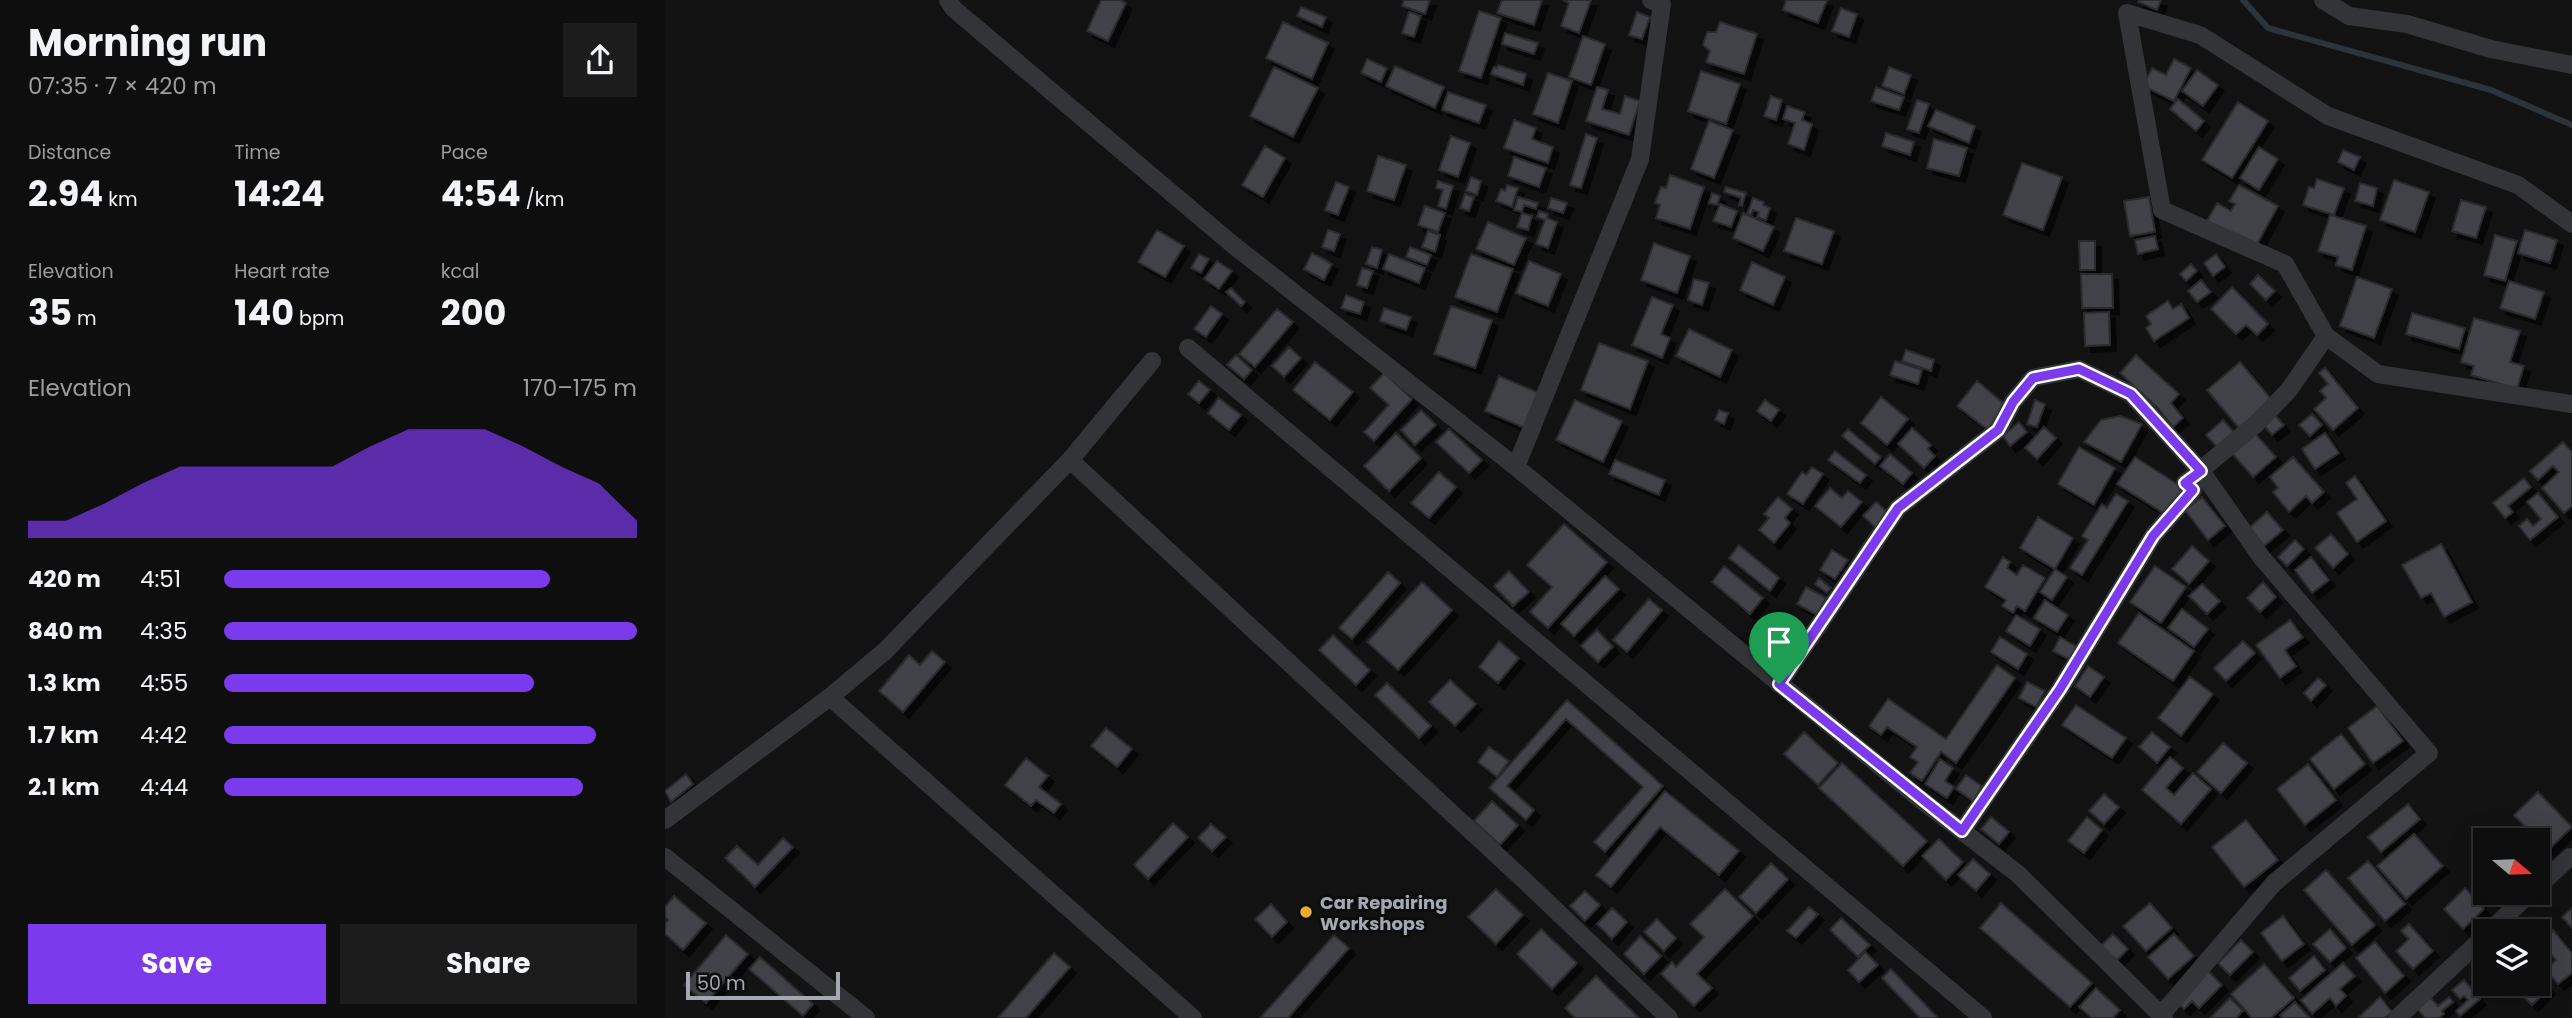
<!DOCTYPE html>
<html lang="en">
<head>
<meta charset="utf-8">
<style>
  :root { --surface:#0e0e0e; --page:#1c1c1c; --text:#f1f3f6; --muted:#9b9c9e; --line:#2e2e2e; --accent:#7c3aed }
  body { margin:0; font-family:Poppins,sans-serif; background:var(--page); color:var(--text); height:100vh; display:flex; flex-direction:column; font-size:26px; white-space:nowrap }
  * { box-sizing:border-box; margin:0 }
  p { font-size:23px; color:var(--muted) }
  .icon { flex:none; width:38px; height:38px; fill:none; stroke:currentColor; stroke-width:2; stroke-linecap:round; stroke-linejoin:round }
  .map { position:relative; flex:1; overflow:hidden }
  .details { display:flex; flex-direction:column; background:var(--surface); width:665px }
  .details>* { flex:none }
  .needle { width:46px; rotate:109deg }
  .controls { position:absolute; left:1808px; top:828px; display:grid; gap:14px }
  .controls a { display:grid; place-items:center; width:77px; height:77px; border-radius:0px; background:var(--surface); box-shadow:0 7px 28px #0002,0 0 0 2px var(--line); font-size:35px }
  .scale { position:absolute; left:21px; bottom:18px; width:154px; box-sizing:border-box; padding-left:7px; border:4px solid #a3a8b3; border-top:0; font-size:19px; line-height:24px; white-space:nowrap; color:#a3a8b3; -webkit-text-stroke:5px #0d0d0e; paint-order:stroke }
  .pin { position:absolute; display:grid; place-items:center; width:60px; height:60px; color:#fff; margin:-72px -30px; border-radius:50% 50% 50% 0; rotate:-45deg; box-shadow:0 0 7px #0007 }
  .pin .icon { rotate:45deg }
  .round { display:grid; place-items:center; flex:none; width:74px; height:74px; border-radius:0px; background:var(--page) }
  .headline { display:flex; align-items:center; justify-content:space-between; height:119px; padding:0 28px }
  h1 { font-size:38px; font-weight:700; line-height:52px }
  .metrics { display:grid; grid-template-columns:repeat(3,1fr); gap:10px; height:119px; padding:7px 28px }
  .metrics div { display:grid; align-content:center }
  .metrics b { font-size:35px; font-weight:700 }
  .metrics small { font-size:19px; font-weight:400 }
  .metrics p { font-size:19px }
  .chart { height:196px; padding:14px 28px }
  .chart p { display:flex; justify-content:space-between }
  .chart svg { width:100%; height:126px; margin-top:7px; fill:var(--accent); opacity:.7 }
  .button { display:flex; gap:14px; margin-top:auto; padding:14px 28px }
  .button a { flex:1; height:80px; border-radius:0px; background:var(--accent); color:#fff; font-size:28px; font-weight:700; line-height:80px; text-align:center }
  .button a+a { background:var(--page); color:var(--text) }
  ul { padding:0 28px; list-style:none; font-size:23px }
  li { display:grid; grid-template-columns:112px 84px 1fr; align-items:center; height:52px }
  li i { height:18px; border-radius:9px; background:var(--accent) }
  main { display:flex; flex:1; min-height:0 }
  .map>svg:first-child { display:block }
</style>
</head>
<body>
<main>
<section class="details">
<div class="headline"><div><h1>Morning run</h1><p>07:35 · 7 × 420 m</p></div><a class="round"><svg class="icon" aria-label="share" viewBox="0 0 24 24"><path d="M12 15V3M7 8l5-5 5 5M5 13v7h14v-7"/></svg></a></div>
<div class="metrics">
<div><p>Distance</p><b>2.94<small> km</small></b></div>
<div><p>Time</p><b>14:24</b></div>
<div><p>Pace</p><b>4:54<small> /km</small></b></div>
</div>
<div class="metrics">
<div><p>Elevation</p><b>35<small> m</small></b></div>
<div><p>Heart rate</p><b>140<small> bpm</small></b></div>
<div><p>kcal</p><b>200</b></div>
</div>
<div class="chart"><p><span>Elevation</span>170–175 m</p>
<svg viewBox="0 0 160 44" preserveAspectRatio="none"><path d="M0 44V38L10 38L20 32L30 25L40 19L50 19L60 19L70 19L80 19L90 12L100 6L110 6L120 6L130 12L140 19L150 25L160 38V44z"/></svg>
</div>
<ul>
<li><b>420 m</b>4:51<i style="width:79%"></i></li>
<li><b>840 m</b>4:35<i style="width:100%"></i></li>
<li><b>1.3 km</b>4:55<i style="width:75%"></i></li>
<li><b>1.7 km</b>4:42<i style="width:90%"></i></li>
<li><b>2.1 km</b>4:44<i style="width:87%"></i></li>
</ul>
<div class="button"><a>Save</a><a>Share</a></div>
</section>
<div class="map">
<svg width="1907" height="1018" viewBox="0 0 1907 1018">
  <defs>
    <filter id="shadow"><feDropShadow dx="6" dy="6" stdDeviation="0" flood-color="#0009"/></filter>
  </defs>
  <rect width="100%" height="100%" fill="#121213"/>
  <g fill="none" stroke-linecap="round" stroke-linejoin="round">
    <!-- stream -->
    <path stroke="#2b343b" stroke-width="6" d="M1578,0l25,28 223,62 81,35"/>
  </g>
  <!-- building -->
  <path fill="#414246" stroke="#2c2c2f" stroke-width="2" filter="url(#shadow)" d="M436,0h19l6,3 -18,38 -21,-10z
    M739,0h26l-5,14 -23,-8z
    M837,0h40l-8,25 -37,-12z
    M898,0h28l-12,33 -18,-7 8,-23z
    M1121,0h41l-9,23 -35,-13z
    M1474,0h22l-4,10 -19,-8z
    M636,7l25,10 -4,10 -25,-11z
    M1176,8l16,6 -8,23 -17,-6z
    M814,11l22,7 -20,60 -22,-7z
    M744,12l12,4 -7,21 -12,-4z
    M972,12l13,5 -8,22 -13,-4z
    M618,22l45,21 -16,36 -46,-21z
    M1055,22l37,12 -13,40 -38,-12 4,-11 -7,-6 4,-13h9z
    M840,33l33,10 -4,11 -32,-10z
    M918,36l22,8 -14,41 -22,-8z
    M702,59l20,9 -6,14 -20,-9z
    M1509,59l17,9 -17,33 -31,-15 9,-18 14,7z
    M833,65l28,9 -3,11 -32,-11 3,-7 3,1z
    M730,66l49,21 -9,21 -49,-22z
    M609,67l44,21 -25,49 -43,-21z
    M1224,67l22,8 -7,19 -22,-8z
    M1532,70l21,15 -15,21 -21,-15z
    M1036,71l39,13 -14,40 -38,-13z
    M883,73l24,8 -14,42 -25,-9z
    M932,87l11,3 -6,19 18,5 5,-18 15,5 -11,34 -43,-14z
    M1211,87l28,10 -5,13 -28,-9z
    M783,92l38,13 -7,18 -37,-13z
    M1106,96l11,4 -6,20 -12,-4z
    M1513,99l26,22 -8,10 -26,-22z
    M1252,100l12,4 -10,29 -12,-4z
    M1573,102l30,19 -36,57 -30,-18z
    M1122,106l18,6 -3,8 10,4 -8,26 -16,-6 7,-21 -12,-4z
    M1271,110l39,16 -6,17 -41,-17z
    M849,120l22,8 -4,11 21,8 -5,16 -44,-15z
    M1044,121l24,9 -19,48 -23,-9z
    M1221,133l28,9 -4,13 -28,-9z
    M921,134l11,4 -16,50 -11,-3z
    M786,136l19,7 -12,34 -19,-7z
    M1269,139l33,9 -8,28 -32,-8z
    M600,146l20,12 -22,39 -21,-12z
    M1594,147l19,12 -19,31 -19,-12z
    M1678,150l17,7 -6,13 -16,-8z
    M713,156l28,9 -12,35 -27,-9z
    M849,157l32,11 -7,19 -31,-11z
    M1357,163l40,14 -19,53 -40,-15z
    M1005,175l34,12 -14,42 -34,-11 4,-13 -5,-2 6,-16 5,1z
    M806,177l10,4 -4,14 -11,-4z
    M1652,179l27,9 -10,27 -31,-10 6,-18 5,1z
    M1729,180l35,12 -14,40 -35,-12z
    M773,181l15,5 -7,23 -8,-3 5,-16 -7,-2z
    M671,182l13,5 -11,28 -13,-5z
    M1695,183l17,5 -4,18 -18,-5z
    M842,185l11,3 -6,19 -16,-6 5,-12 4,2z
    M1574,185l39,21 -23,42 -48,-27 10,-18 14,8 4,-7 -6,-3z
    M1061,187l20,6 -4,13 -3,-1 2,-7 -17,-6z
    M1047,193l8,3 -3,9 -8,-2z
    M800,194l9,3 -5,14 -9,-3z
    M853,197l20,6 -2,6 -12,-4 -2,7 -8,-2z
    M1484,197l6,35 -25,4 -6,-35z
    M886,198l16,5 -4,10 -15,-5z
    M1088,198l11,4 -1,3 7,3 -4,12 -9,-3 2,-5 -6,-2 -2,5 -4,-1z
    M1796,200l25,7 -10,31 -24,-7z
    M1055,204l17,7 -6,16 -18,-6z
    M760,206l20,7 -7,19 -20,-7z
    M874,211l9,3 -1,4 10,4 -9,26 -12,-4 9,-24 -8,-3z
    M857,213l10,3 -4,14 -11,-3z
    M1078,213l31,14 -11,24 -30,-13z
    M1665,215l36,11 -14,44 -16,-5 2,-8 -20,-6z
    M1131,218l38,13 -12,33 -38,-13z
    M823,222l38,16 -12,27 -38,-16z
    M492,230l27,16 -19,31 -27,-15z
    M663,230l12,4 -6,17 -12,-4z
    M1860,230l32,10 -7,23 -32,-10z
    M763,231l12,4 -5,17 -13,-5z
    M1830,235l22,6 -12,40 -21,-6z
    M1490,236l3,13 -20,5 -3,-14z
    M1414,241h16v29h-15z
    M989,243l36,13 -13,37 -36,-13z
    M707,247l10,3 -5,18 -11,-4z
    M745,247l21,8 -4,10 -21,-8z
    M647,253l20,11 -8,16 -20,-11z
    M534,254l10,5 -8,14 -10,-5z
    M724,254l36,14 -6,15 -36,-14z
    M806,254l42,15 -16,43 -42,-15z
    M1551,254l9,13 -12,9 -9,-13z
    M552,261l15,10 -13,18 -15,-10z
    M864,261l32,13 -13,32 -32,-13z
    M1087,262l33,15 -12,28 -33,-15z
    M1526,264l6,7 -11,10 -6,-7z
    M697,268l11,3 -6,17 -10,-3z
    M1416,274h31l1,34h-31z
    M1593,275l17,16 -9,9 -16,-16z
    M1692,277l35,12 -18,49 -34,-12z
    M1029,279l15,4 -7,22 -14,-5z
    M1536,280l10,12 -14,10 -9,-11z
    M1844,281l35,11 -9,27 -35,-11z
    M1567,287l36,37 -11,11 -11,-10 -10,9 -25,-25z
    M566,288l14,14 -4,4 -15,-14z
    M681,295l18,7 -4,12 -19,-6z
    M987,297l21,8 -12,29 9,4 -8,20 -30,-13z
    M1503,301l5,8 8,-5 8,14 -35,23 -8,-13 5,-4 -5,-8z
    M546,306l11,8 -16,23 -12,-8z
    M786,306l41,14 -17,48 -41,-14z
    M719,308l27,9 -5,13 -26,-9z
    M612,309l16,13 -38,45 -16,-13z
    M1444,312l1,33 -25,1 -1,-33z
    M1747,313l53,15 -6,21 -53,-15z
    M1809,318l46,13 -10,31 14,4 -7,23 -46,-14 3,-9 -13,-4z
    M1024,329l43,21 -12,27 -44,-21z
    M934,343l49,18 -18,48 -49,-19z
    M624,347l12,11 -17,19 -12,-11z
    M1241,350l28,10 -3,11 -29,-10z
    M571,355l16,15 -8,9 -17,-14z
    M1471,355l43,39 -8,9 12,15 -10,9 -14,-18 -39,-36z
    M1230,361l27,9 -4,14 -28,-9z
    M650,362l38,30 -23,28 -37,-30z
    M1575,362l32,38 -33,28 -32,-38z
    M1660,368l33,40 -25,22 -19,-21 12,-11 -6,-7 8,-7 -9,-11z
    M719,373l28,26 -38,42 -10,-9 25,-27 -19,-17z
    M834,376l40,17 -14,35 -40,-17z
    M534,381l11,9 -11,13 -11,-9z
    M1312,381l30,25 -19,24 -31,-24z
    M1216,397l27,22 -21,26 -26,-22z
    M554,398l22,17 -12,15 -21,-17z
    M910,400l47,21 -19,41 -47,-22z
    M1100,400l14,10 -8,11 -14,-10z
    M1370,400l10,4 -8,23 -10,-3z
    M756,410l15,15 -21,20 -14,-15z
    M1054,410l9,3 -4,11 -9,-4z
    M1607,412l12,13 -12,10 -11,-13z
    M1647,414l10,11 -12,11 -11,-11z
    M1455,416l22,8 -21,38 -37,-20 17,-22z
    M1558,420l11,12 -17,15 -11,-12z
    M1354,422l8,10 -17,14 -7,-10z
    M1379,427l12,11 -19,21 -12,-11z
    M1247,428l19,17 -3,4 7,7 -11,12 -26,-24z
    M784,429l33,31 -13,13 -33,-31z
    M1183,429l33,28 -6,7 -33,-28z
    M1587,430l24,27 -23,20 -24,-27z
    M731,433l25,25 -32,33 -25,-25z
    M1660,433l14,20 -24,16 -13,-20z
    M1898,442l9,10v54l-8,7 -22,-25 17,-16 -6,-6 -15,14 -8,-9z
    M1414,447l36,21 -21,37 -36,-21z
    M1170,451l31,24 -6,8 -32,-23z
    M1225,454l22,19 -9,11 -23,-18z
    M1470,457l50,32 -17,27 -51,-32z
    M1628,457l31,35 -12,11 -6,-7 -17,16 -16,-20 5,-4 -8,-11z
    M950,460l50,20 -6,15 -50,-21z
    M1147,467l11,7 -20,30 -16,-10 15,-22 4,3z
    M774,472l17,15 -27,31 -18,-15z
    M1690,476l31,45 -29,21 -20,-29 20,-14 -11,-16z
    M1859,478l7,9 -23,19 5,6 -8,6 -12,-15z
    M1165,488l12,10 6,-7 14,11 -21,25 -26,-21z
    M1873,493l20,24 -28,23 -11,-14 8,-7 6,7 8,-7 -14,-17z
    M1451,494l12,7 -46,74 -12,-7 18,-28 -6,-4 20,-32 5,4z
    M1113,497l14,12 -7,9 5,5 -16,20 -15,-13 10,-12 -5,-4z
    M1537,497l23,29 -17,14 -23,-30z
    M1211,502l16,14 -13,15 -16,-15z
    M1602,512l16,18 -19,16 -15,-18z
    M1373,517l35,21 -18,31 -35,-21z
    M899,524l43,38 -59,66 -18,-16 22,-25 -25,-22z
    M1666,534l17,20 -15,14 -18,-20z
    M1630,540l9,9 -17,17 -9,-9z
    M1776,544l31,58 -28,15 -13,-24 -10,5 -19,-33z
    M1074,545l40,33 -9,13 -41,-33z
    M1527,546l17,15 -20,23 -17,-15z
    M1167,550l16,10 -13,19 -15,-9z
    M1338,557l7,5 -3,6 10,7 6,-10 22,13 -20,33 -8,-5 -4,7 -11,-7 4,-6 -21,-13z
    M1646,557l18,23 -17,13 -17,-23z
    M1059,566l39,32 -13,16 -38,-32z
    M1490,566l31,21 -25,36 -31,-21z
    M1390,569l12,8 -15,23 -12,-8z
    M844,571l20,21 -16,14 -19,-20z
    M723,572l12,11 -48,56 -13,-11z
    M940,576l14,13 -45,47 -13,-12z
    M1154,578l12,10 -4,5 -12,-9z
    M757,582l30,28 -54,60 -31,-28z
    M1598,582l13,15 -16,15 -13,-14z
    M1537,584l18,17 -13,13 -18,-18z
    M1141,587l20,11 -9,17 -20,-11z
    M984,599l13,11 -35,42 -14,-12z
    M1380,600l23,15 -11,17 -23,-14z
    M1517,609l26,20 -14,18 -26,-19z
    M1474,613l55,38 -21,30 -55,-38z
    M1351,615l24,14 -10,17 -24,-15z
    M1625,620l13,17 -18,13 11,16 -16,12 -24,-33z
    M932,630l16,17 -15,15 -17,-16z
    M1103,632l11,6 -6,10 -11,-5z
    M668,635l37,35 -14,15 -37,-35z
    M1335,637l27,17 -9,15 -27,-17z
    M1395,637l17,10 -7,13 -17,-9z
    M834,641l20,17 -21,25 -19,-16z
    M1578,641l12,12 -29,28 -12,-13z
    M267,651l13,11 -42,50 -24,-21 30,-36 11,10z
    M1332,665l18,13 -59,85 -15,-11 -19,29 -12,-8 8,-11 -8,-5 7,-10 -30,-20 -6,8 -12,-9 19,-27 58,40z
    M1423,666l16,11 -14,20 -15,-11z
    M1525,677l23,17 -32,42 -23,-18z
    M1653,678l8,7 -15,16 -7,-8z
    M785,680l26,24 -21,22 -26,-24z
    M1362,682l18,9 -9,16 -17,-9z
    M722,683l44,43 -12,12 -44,-43z
    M902,700l96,86 -58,66 -11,-10 49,-55 -77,-68 -59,67 27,24 -8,10 -37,-32z
    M1411,705l50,33 -14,20 -50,-33z
    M1712,706l26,35 -30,22 -25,-35z
    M441,728l26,21 -15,18 -26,-21z
    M1139,732l34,31 -20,22 -34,-31z
    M1487,732l18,15 -13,16 -18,-16z
    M1676,734l24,30 -31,25 -24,-30z
    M1558,743l24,20 -26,30 -24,-21z
    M824,747l20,14 -12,16 -19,-15z
    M1505,757l13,11 -17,20 8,7 19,-22 18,16 -30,35 -39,-34z
    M361,758l22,18 -9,11 22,17 -7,9 -18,-13 -5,6 -26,-21z
    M1275,759l13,9 -8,13 9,6 -7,11 -22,-14z
    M1177,763l85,78 -24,25 -84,-78z
    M1643,764l28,36 -31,25 -28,-36z
    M21,774l7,10 -22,18 -6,-11z
    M1301,775l16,11 -9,15 -17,-12z
    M1000,791l74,60 -20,24 -59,-48 -49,60 -15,-12z
    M1873,792l34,35 -24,23 -34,-35z
    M1439,794l15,13 -15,17 -15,-13z
    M827,801l26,24 -18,20 -26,-24z
    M1743,804l12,15 -39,33 -13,-15z
    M1326,817l18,15 -10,12 -18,-15z
    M1422,817l15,13 -18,23 -16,-12z
    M1581,820l32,40 -34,27 -32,-40z
    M508,823l15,14 -40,42 -14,-14z
    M546,824l15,13 -14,14 -14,-13z
    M1844,828l9,10 6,-6 9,8h-26l-5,-5z
    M1749,834l29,32 -37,33 -29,-33z
    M118,838l10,9 -38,40 -30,-29 12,-12 21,19z
    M1274,839l24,23 -17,18 -24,-24z
    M1872,845l10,10 -10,9z
    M1308,859l17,15 -14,17 -18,-16z
    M1703,861l37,43 -20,17 -37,-43z
    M1106,863l17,16 -32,34 -17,-16z
    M1661,870l49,55 -23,20 -48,-55z
    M1800,888l19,21 -21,20 -19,-20z
    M831,889l27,26 -27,29 -28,-27z
    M1060,889l28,27 -56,58 15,14 -18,18 -33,-32 11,-12 4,5 28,-30 -14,-13z
    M920,891l15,14 -15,16 -15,-15z
    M9,896l32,27 -23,27 -18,-16v-11l3,-3 -3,-3v-10z
    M1336,903l91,80 -22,24 -90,-79z
    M1485,903l22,25 -26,23 -23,-25z
    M606,904l16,18 -15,15 -17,-18z
    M1144,907l9,7 -22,24 -9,-7z
    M947,908l15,14 -15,17 -15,-15z
    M1907,908v20l-10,-11z
    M1618,916l21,28 -22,17 -21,-28z
    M1176,918l29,27 -12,12 -28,-27z
    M992,919l19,19 -12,13 -20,-19z
    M1744,924l24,27 -20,18 -17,-18 13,-12 -8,-8z
    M876,929l36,34 -25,26 -35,-35z
    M1665,929l16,19 -16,14 -17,-18z
    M1888,930l19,23v20l-14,11 -12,-15 10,-9 -16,-19z
    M1448,934l15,15 -13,13 -15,-15z
    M1509,934l20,22 -26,23 -20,-22z
    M61,935l22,19 -42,49 -22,-18z
    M669,935l15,13 -61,70h-28z
    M975,936l21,20 -17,18 -20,-20z
    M1576,940l12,12 -23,23 -12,-12z
    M1710,942l29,34 -19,17 -29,-35z
    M1200,952l13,13 -19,17 -11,-12z
    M389,953l16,14 -44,51h-28z
    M1649,956l11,14 -25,21 -11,-13z
    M95,957l53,47 -10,12 -54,-47z
    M1678,963l12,13 -15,13 6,7 -10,10 -6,-8 -18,16 -11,-14z
    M1599,964l30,34 -23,20h-19l-21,-24z
    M1226,969l47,49h-18l-38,-40z
    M1542,970l15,15 -23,23 -7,-7 -8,8 -8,-8z
    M1872,975l12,13 -17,17 -21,-21h26z
    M931,976l43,42h-64l-10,-10z
    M1799,980l16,19 -20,17 -4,-5 12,-11 -4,-4 -4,3 -8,-9z
    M1431,988l24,22 -7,8h-21l-13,-11z
    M1764,996l9,10 11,-9 4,5 -11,9 2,3 -5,4h-14l-9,-11z
    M1715,997l12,15 -7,6h-27z
    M1565,998l13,13 -7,7h-26z
    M1630,1002l15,16h-27l-3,-3z"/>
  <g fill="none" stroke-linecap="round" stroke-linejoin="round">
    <!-- street -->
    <path stroke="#333438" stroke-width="18" d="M283,0l6,9 278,235 284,223 403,331 99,76 146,144
      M1658,0l26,16 58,8 84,25 81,16
      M1907,224l-54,-39 -190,-69 -128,-81 -73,-22 35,197 123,54 41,72 52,38 194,30
      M523,348l795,670
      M405,460l455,421 144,137
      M851,467l124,-308 22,-155 -11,-4
      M1114,684l119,-176 100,-78 15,-28 20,-24 46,-9 52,25 70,77 61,87 167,195 -155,130 -113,132
      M165,697l363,321
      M0,820l165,-123 55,-46 185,-191 82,-99
      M1297,831l98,-142 93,-153 40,-46 -8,-7 71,-59 33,-34 37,-54
      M0,857l201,161
      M1872,887l33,-30
      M1825,931l41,-39
      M1732,1018l88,-82"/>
  </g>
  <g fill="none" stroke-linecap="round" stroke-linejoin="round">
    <!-- route casing -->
    <g stroke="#fff" stroke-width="14">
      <path id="route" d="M1414,369l52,25 70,77 -16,12 8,7 -40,46 -93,153 -98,142 -183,-147 119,-176 100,-78 15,-28 20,-24z"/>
    </g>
    <!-- route -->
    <use href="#route" stroke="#7c3aed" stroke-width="9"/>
  </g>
  <!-- markers -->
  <circle fill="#edab30" stroke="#0d0d0e" stroke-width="2.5" cx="641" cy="912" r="7"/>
  <g text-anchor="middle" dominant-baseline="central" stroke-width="6" stroke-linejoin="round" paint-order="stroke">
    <!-- poi labels -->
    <g font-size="18" font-weight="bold" fill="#a3a8b3" stroke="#0d0d0e" text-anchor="start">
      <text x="655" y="902">Car Repairing<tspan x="655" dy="21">Workshops</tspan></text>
    </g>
  </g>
</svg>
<div class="controls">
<a><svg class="needle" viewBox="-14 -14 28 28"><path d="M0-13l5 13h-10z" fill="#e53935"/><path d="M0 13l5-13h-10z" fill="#9b9c9e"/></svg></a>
<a><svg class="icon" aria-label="layers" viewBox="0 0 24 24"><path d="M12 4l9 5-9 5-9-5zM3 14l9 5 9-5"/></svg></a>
</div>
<div class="scale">50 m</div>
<div class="pin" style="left:1114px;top:684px;background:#1e9e55"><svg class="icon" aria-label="arrive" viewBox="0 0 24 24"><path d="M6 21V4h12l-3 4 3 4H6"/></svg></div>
</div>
</main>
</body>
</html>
